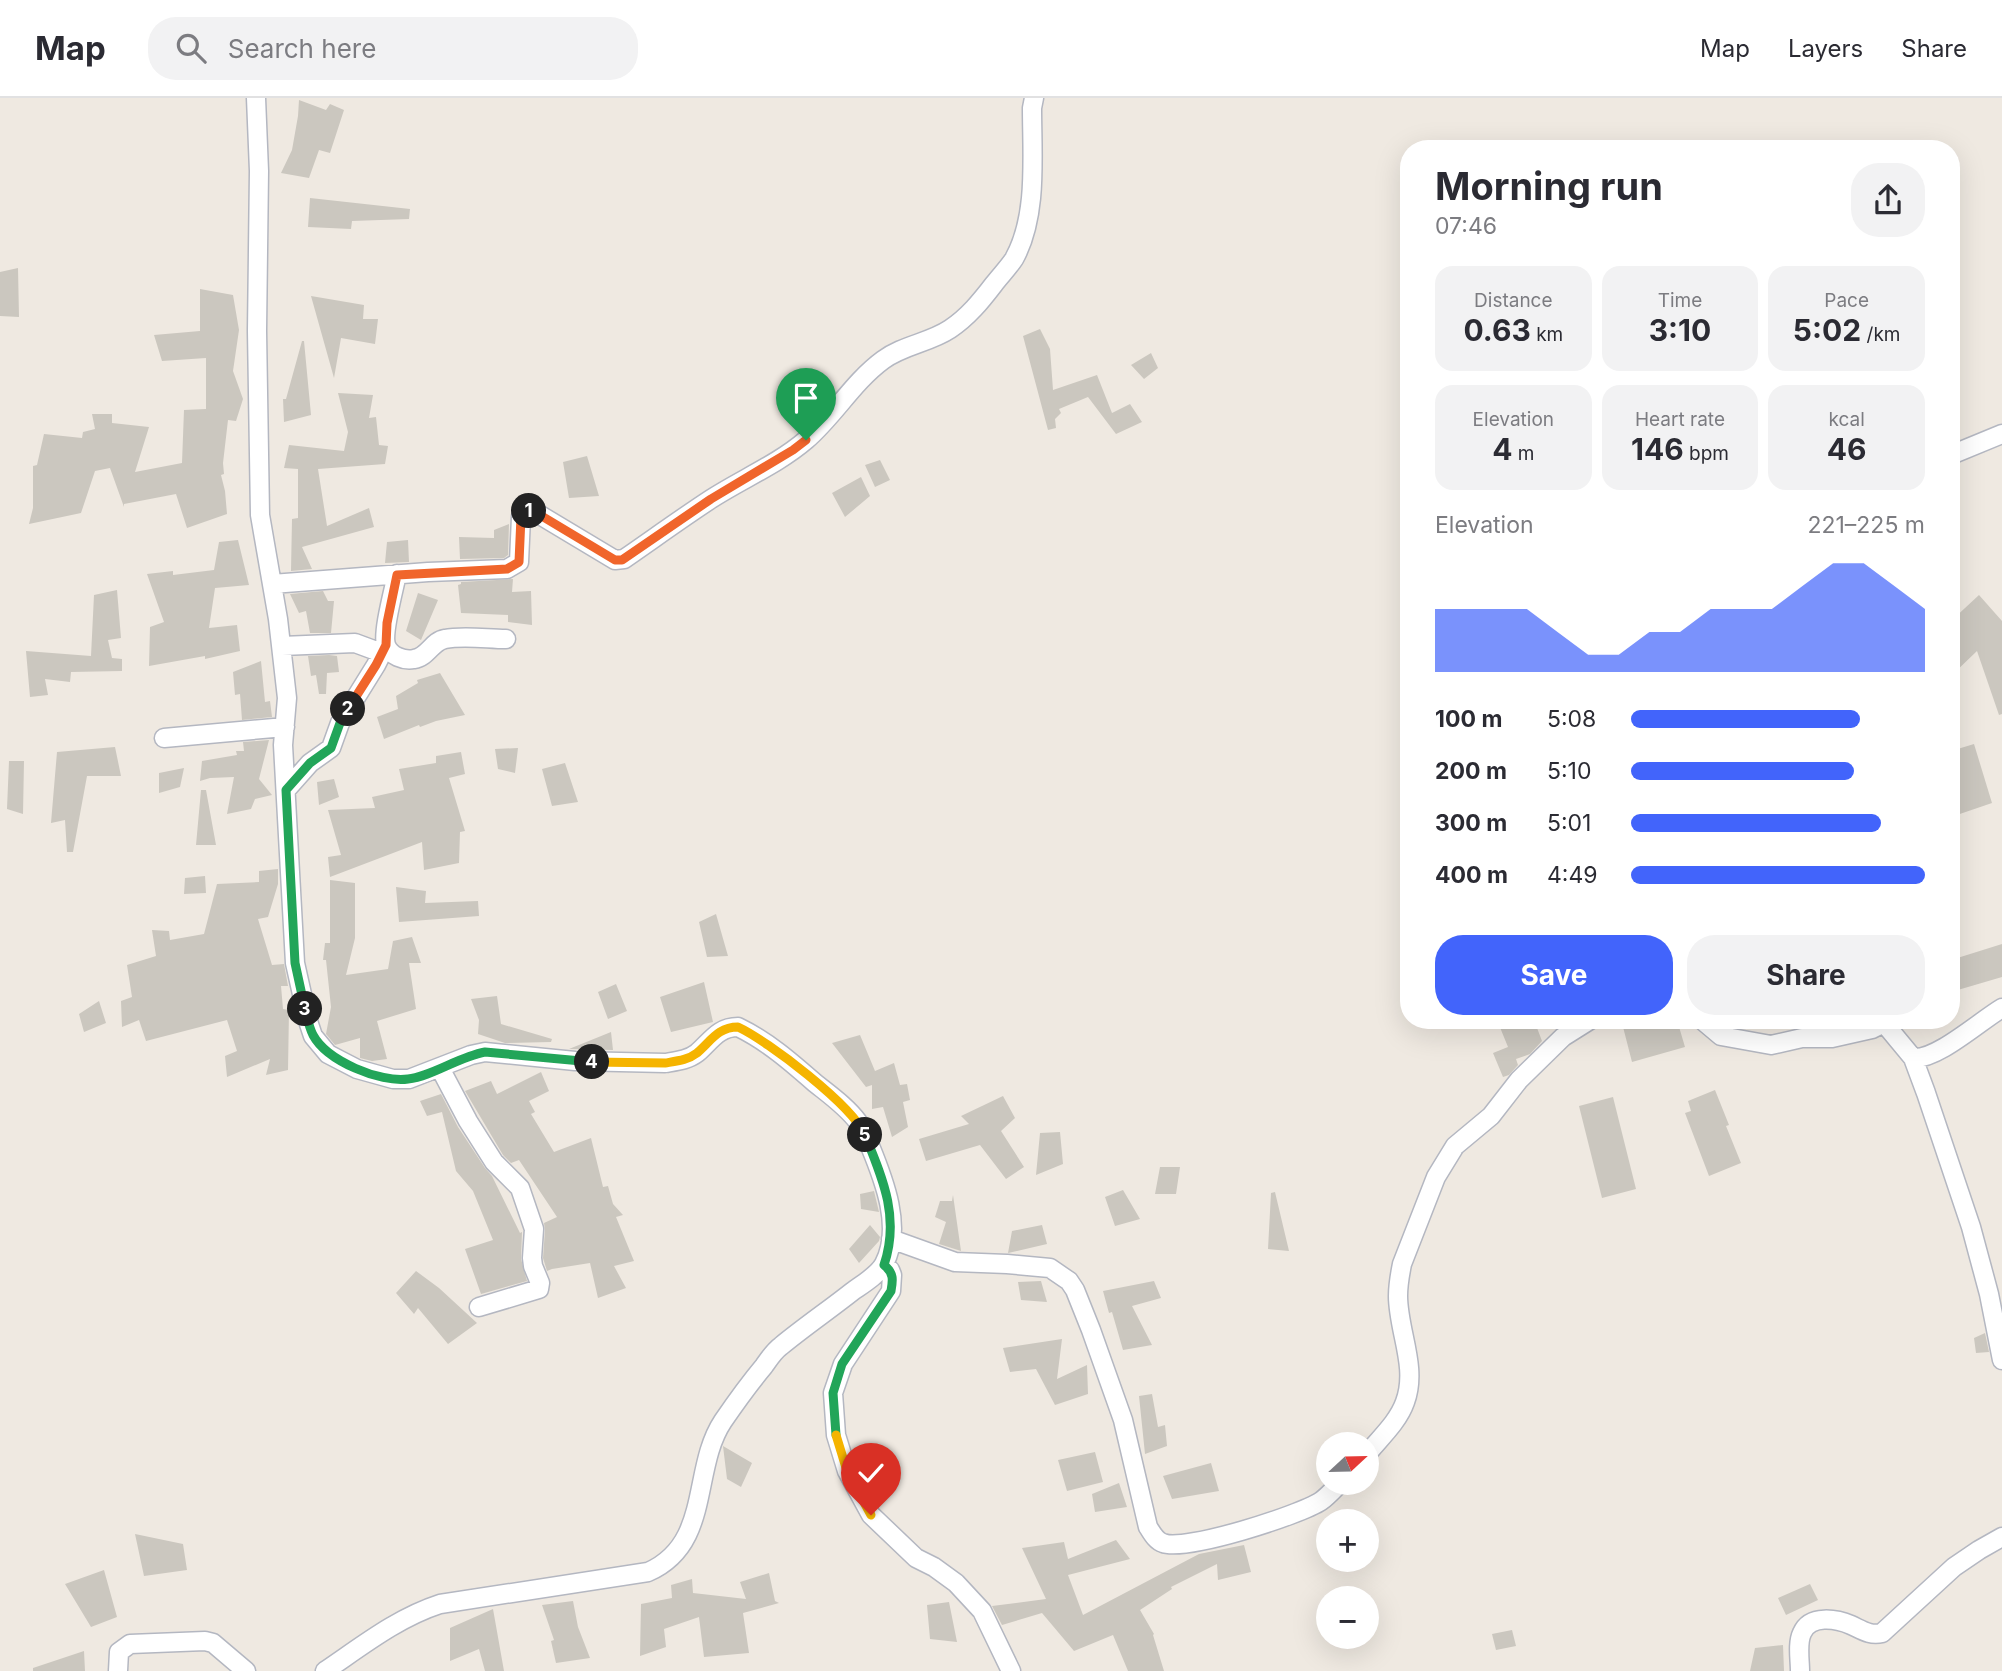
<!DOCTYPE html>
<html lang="en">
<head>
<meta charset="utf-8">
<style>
  :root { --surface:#fff; --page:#f2f2f3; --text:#2b2b33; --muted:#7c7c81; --line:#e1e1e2; --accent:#4264fb }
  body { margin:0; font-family:Inter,sans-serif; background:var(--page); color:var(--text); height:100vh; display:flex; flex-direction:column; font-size:26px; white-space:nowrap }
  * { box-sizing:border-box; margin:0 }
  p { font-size:23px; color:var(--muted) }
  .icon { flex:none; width:38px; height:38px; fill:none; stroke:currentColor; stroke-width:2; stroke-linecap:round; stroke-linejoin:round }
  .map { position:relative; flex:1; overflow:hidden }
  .side { position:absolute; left:1400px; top:42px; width:560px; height:889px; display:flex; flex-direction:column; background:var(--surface); border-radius:28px; box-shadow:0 7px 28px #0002 }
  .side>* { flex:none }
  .needle { width:46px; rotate:68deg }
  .controls { position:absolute; left:1316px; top:1334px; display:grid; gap:14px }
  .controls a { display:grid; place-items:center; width:63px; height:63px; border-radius:50%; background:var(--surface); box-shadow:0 7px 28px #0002; font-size:35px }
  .pin { position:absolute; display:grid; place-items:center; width:60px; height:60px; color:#fff; margin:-72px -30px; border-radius:50% 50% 50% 0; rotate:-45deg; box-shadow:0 0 7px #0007 }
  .pin .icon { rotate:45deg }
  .km { position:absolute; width:35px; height:35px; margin:-18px; border-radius:50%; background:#222; color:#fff; font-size:19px; line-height:35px; text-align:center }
  .round { display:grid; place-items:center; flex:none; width:74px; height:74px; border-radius:28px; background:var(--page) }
  .headline { display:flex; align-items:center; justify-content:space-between; height:119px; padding:0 35px }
  h1 { font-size:38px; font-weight:700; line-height:52px }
  .figures { display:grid; grid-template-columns:repeat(3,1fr); gap:10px; height:119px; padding:7px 35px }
  .figures div { display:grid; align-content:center; border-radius:18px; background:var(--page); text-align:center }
  .figures b { font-size:30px; font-weight:700 }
  .figures small { font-size:19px; font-weight:400 }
  .figures p { font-size:19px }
  .chart { height:196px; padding:14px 35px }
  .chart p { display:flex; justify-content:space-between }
  .chart svg { width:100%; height:126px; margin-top:7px; fill:var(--accent); opacity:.7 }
  .action { display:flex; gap:14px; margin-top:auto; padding:14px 35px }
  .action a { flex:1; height:80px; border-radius:28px; background:var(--accent); color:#fff; font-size:28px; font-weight:700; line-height:80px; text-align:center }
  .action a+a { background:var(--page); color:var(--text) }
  ul { padding:0 35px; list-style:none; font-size:23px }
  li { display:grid; grid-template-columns:112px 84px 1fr; align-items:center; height:52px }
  li i { height:18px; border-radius:9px; background:var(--accent) }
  header { display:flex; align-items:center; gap:42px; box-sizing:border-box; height:98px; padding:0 35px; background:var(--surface); border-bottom:2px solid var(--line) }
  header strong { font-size:33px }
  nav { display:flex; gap:38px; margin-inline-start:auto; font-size:24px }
  .search { width:490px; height:63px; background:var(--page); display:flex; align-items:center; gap:18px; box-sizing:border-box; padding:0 24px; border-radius:28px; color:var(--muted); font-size:26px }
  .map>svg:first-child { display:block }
</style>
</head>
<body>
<header>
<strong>Map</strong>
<div class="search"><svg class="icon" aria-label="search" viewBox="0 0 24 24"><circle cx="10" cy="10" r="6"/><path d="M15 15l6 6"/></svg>Search here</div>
<nav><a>Map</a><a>Layers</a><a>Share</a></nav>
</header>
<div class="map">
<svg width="2002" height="1573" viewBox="0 0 2002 1573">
  <rect width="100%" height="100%" fill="#efe9e1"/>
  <!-- building -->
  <path fill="#cbc7bf" d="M299,2l27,10 4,-6 14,6 -14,43 -11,-3 -10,28 -28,-5 11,-23 6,-34z
    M310,100l100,11 -1,10 -57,2 -1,8 -43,-2z
    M18,170l1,49 -19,-1v-44z
    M200,191l33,6 6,35 -6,41 10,28 -7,22 -8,-1 -5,43 1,11 -3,1 4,16 2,23 -40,14 -11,-34 -52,10v3l-14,-39 -15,3 -14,42 -52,11 4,-16v-42l4,-1 7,-31 38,4 1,-6 12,-3 -3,-15h20v9l37,4 -14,45 47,-9 2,-53 22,-1v-51l-44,3 -8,-26 46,-4z
    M311,198l53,9 -1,14h15l-3,25 -34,-6 -7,40z
    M1040,231l10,20 3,41 44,-15 15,38 18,-9 12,18 -26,12 -28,-37 -29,12 2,4 -6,6 1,9 -8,2 -25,-94z
    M302,243h2l7,74 -27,7 -1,-23h3z
    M1151,255l7,15 -14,11 -13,-14z
    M338,295l35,2 -4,23 7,-1 3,28 9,1 -3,18 -67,5 9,57 42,-18 5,19 -72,20 10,22 -21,2 1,-52 6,-1v-49l-14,-1 5,-23 55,6 4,-19z
    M587,358l12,40 -30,2 -6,-36z
    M880,362l10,20 -15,7 -10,-22z
    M861,379l9,19 -25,21 -13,-24z
    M509,426l-1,31 -4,3 -44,1 -1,-22 35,1v-8z
    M238,442l11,45 -34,3 -6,40 28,-3 3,26 -35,8v-3l-56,10 1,-39 14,-5 -17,-48 26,-3v4l41,-5 5,-28z
    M408,442l1,22 -24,1 2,-21z
    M513,481l-1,13 19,-1 1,34 -24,-3v-7l-47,-2 -3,-28 3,-1v-2z
    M117,492l4,48 -13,2 4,18 10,1v12l-51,1 -1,10 -25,-3 3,16 -18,2 -4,-46 65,5 3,-61z
    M323,493l5,10h6l-3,32h-21l-4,-22 -7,2 -9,-19z
    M418,495l20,7 -17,40 -15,-9z
    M1979,497l23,26v93l-3,1 -22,-64 -26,25v-55z
    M329,557l8,1 2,16 -12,1 -1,21h-7l-3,-19 -5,1 -3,-20z
    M261,563l4,41 5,-1 2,16 -30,3 -2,-26 -5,1 -2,-23z
    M440,575l25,42 -29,6 -16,6 -1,-2 -35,14 -7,-22 21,-8 -2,-13 22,-13 -1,-3z
    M269,642l-10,39 13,16 -17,4 -4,10 -24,5 7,-37 -24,1 -10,3 2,-20 35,-6 -1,-4h8l-1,-9z
    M1974,646l18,59 -41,14v-66z
    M115,649l6,29h-34l-14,76h-6l-2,-32 -14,3 6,-71z
    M518,650l-3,25 -17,-4 -3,-20z
    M461,654l4,22 -16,4 16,53 -5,1 -1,31 -35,7 -2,-28 -92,35 -2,-20 13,-2 -13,-45 47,-2 -3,-11 32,-7 -5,-21 37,-6v-7z
    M9,663h15l-1,53 -16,-5z
    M565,665l13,39 -26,4 -10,-37z
    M184,670l-4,19 -21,6v-20z
    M334,681l5,18 -20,8 -2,-23z
    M201,692h5l10,55h-20z
    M278,771v15l-10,33 -10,2 14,46 12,-1 4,22h-7l2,23 6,1 -1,60 -22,5 4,-16 -43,18 -2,-21 12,-5 -10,-31 -81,21 -7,-21 -17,7 -1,-26 11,-4 -5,-32 29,-9 -4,-26 17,1 1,9 34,-6 13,-50 42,-2v-11z
    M205,778l1,17 -22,1 1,-16z
    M330,782l25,3v55l-9,37 42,-6 5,-28 19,-4 9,26h-12l7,46 -39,12 10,38 -15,2 -12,-3v-20l-25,7 -9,-11 5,-27 -5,-47h-3l2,-17h5z
    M396,789l30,4 -1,12 53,-2 1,15 -80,6z
    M716,816l12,42 -21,1 -8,-35z
    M2002,846v33l-51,15v-32z
    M704,884l9,40 -42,10 -11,-35z
    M616,886l11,27 -19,8 -10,-27z
    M497,898l4,28 51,15 -1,3 -46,1 -27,-9 1,-14 -8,-21z
    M99,903l7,22 -22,9 -5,-18z
    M1497,922h37l8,21 -12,13 -14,5 2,6 -9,10 -6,2 -10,-24 15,-6z
    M1634,922h43l8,27 -53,15 -10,-39z
    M611,934l2,18 -44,-1z
    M860,937l15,36 19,-8 6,22 7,-1 3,16 -7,2 5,25 -16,10 -9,-30 -11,2v-24l-6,2 -34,-44z
    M541,974l8,19 -20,10 6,11 -4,2 23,38 37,-14 12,49 5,-1 5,18 10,11 -7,2 18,44 -20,5 12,22 -28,10 -8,-35 -38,6 -5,2 -4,-13 2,-28 -1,-7 13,-6 -38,-57 -8,3 -8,-8 -38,-64 26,-10 6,13z
    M1715,992l14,35 -3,1 15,37 -32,13 -24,-63 6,-2 -3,-10z
    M441,996l17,33 27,41 7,8 28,57 2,-1 -1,27 6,22 -46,13 -16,-45 28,-9 -20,-49 -17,-20 -14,-59 -15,4 -7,-15z
    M1003,998l12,22 -14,13 23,36 -18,12 -26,-34 -54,16 -7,-22 50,-15 -8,-8z
    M1613,999l23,92 -34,9 -23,-92z
    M1060,1034l3,32 -27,11 4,-42z
    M1160,1069h20l-4,27h-21z
    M1123,1092l17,29 -25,7 -10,-29z
    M874,1093l5,21 -18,-3 -1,-15z
    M1275,1094l14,59 -21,-2 3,-56z
    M953,1097l8,56 -22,-7 7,-22 -11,-5 5,-16h12z
    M870,1127l10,12 -1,4 -20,22 -10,-14z
    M1042,1127l5,19 -39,9 4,-22z
    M416,1173l23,17 38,35 -29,21 -30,-36 -4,6 -18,-21z
    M1041,1183l6,21 -26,-2 -3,-18z
    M1154,1183l7,17 -29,8 20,39 -29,5 -11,-38 -3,1 -6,-22z
    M1985,1235l4,19 -13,1 -2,-15z
    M1062,1241l-5,40 30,-14 1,29 -33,11 -19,-36 -26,3 -7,-24z
    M1152,1296l6,33 7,-2 2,21 -22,8 -6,-58z
    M723,1348l29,17 -11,24 -14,-8z
    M1095,1354l8,30 -36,9 -9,-31z
    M1211,1365l8,28 -47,8 -9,-23z
    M1119,1385l8,24 -32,5 -3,-18z
    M135,1436l48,10 4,26 -43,6z
    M1116,1442l14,19 -62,16 15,40 116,-61 45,-9 7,27 -33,8 -1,-16 -46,23 1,2 -32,21 14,24 -1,1 11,36h-36l-15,-36 -39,16 -32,-38 -40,12 -10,-19 54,-7 -24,-51 42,-6 4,17z
    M104,1472l13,47 -26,10 -26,-43z
    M769,1475l6,28 4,2 -36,10 6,40 -45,4 -5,-40 -35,12 2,18 -26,9 1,-52 31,-6 -1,-13 21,-6 1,14 53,6 -6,-17z
    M1810,1486l8,16 -32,15 -8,-17z
    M573,1503l5,26 12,31 -34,5 -5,-22 3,-1 -12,-35z
    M949,1504l8,40 -27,-3 -3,-34z
    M493,1511l11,62h-19l-6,-22 -29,12v-33z
    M1512,1532l4,16 -20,4 -4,-16z
    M1783,1547l1,26h-34l5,-23z
    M84,1553l1,20h-52v-3z"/>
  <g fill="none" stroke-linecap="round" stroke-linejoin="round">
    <!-- street casing -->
    <g stroke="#b4b7c1" stroke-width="21">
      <path id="street" d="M256,0l3,73 -2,160 3,184 18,104 9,79 -4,47 12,218 13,58 5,15 15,18 29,15 36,10h16l62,-24 14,-3 90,9 90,2c12,-2 23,-3 32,-10 14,-12 21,-26 41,-26 29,14 53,35 77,56 15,12 32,24 43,39 6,7 8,16 12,24 14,34 33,82 14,118 -6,11 -21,20 -31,27 -24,19 -49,36 -72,55 -7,5 -12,13 -17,20 -15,18 -28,36 -41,55 -32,48 -11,123 -75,151l-208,32c-43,14 -78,42 -115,67
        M1951,357l51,-21
        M397,476c-3,15 -15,59 -11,71 4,11 18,16 28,14 14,-2 18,-18 31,-20 18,-4 43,0 61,0
        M272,486l156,-12 79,-3 12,-7 2,-45 8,-6 6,1 80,48 9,-1c29,-20 58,-41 87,-60 31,-20 67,-35 95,-59 28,-24 47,-58 77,-80 20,-15 46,-17 67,-31 18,-12 31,-28 44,-45 7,-9 14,-16 20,-25 24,-43 18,-103 18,-151l2,-10
        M282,548l73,-3 27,10
        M164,640l121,-11
        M286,692l24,-27 21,-15 9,-25 36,-58 10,-20
        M1702,922l19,16 50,9 31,-7h30l40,-9 12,-6v-3
        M1884,925l29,35 13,35 45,134 18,67 13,66
        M1913,960c24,2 67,-37 89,-50
        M440,970l28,53 26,41 26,26 14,41 -2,29 1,8 7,17 -1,6 -60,18
        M891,1141l64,23 52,2 43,4 19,13 6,9 16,40 32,90 25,107c4,6 8,14 15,16 22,9 137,-28 158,-42 7,-5 14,-13 20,-19
        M884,1167l6,5 2,5 -1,16 -48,73 -10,29 3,42 11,36 24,44 45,43 18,9 22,16 26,28 29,60
        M1367,1356c13,-16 31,-32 38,-52 13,-35 -7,-71 -7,-106 0,-11 2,-22 4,-32l34,-87 19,-31 36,-30 28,-36 44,-43 27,-17
        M118,1573l1,-19 11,-8 75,-3 8,2 33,28
        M1800,1573c0,-11 -3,-28 2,-38 8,-19 35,-14 49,-8 11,5 19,11 31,8l72,-66 25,-17 23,-13"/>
    </g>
    <!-- street -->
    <use href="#street" stroke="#fff" stroke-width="18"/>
  </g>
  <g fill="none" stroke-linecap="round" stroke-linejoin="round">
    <!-- split-1 casing -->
    <g stroke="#fff" stroke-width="14">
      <path id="split-1" d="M529,413l6,1 80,48h7l89,-61 82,-49 13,-10"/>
    </g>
    <!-- split-2 casing -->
    <g stroke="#fff" stroke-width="14">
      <path id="split-2" d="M348,611l28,-44 10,-20 1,-22 10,-48 110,-6 12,-7 2,-45 8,-6"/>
    </g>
    <!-- split-3 casing -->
    <g stroke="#fff" stroke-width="14">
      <path id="split-3" d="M305,911l-10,-46 -9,-173 24,-27 21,-15 9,-25 8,-14"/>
    </g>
    <!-- split-4 casing -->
    <g stroke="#fff" stroke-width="14">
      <path id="split-4" d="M305,911c2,9 4,18 8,26 14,26 67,48 95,44 25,-3 50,-22 77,-27l107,10"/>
    </g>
    <!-- split-5 casing -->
    <g stroke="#fff" stroke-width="14">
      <path id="split-5" d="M592,964l73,1c12,-2 23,-3 32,-10 14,-12 21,-26 41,-26 30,14 114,78 127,108"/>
    </g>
    <!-- split-6 casing -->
    <g stroke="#fff" stroke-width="14">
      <path id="split-6" d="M836,1337l-3,-42 9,-29 49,-73c2,-11 3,-18 -7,-26 16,-47 -1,-86 -19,-130"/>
    </g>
    <!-- split-7 casing -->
    <g stroke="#fff" stroke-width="14">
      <path id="split-7" d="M836,1337l11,36 24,44"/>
    </g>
    <!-- split-1 -->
    <use href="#split-1" stroke="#f0652b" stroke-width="9"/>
    <!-- split-2 -->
    <use href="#split-2" stroke="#f0652b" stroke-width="9"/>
    <!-- split-3 -->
    <use href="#split-3" stroke="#22a559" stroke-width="9"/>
    <!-- split-4 -->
    <use href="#split-4" stroke="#22a559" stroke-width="9"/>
    <!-- split-5 -->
    <use href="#split-5" stroke="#f5b400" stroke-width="9"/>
    <!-- split-6 -->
    <use href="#split-6" stroke="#22a559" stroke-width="9"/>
    <!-- split-7 -->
    <use href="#split-7" stroke="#f5b400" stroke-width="9"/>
  </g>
</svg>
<div class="controls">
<a><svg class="needle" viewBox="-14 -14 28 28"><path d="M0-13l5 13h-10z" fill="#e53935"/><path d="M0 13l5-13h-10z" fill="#7c7c81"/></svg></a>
<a>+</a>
<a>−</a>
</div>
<div class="pin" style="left:806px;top:342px;background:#1e9e55"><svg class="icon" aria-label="arrive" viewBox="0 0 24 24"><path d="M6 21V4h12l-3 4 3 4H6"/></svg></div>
<div class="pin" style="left:871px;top:1417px;background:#d93025"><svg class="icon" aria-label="check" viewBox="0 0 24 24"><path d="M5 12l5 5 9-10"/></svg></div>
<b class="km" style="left:529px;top:413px">1</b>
<b class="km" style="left:348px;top:611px">2</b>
<b class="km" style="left:305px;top:911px">3</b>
<b class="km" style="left:592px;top:964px">4</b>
<b class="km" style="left:865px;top:1037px">5</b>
<section class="side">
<div class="headline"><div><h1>Morning run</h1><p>07:46</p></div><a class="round"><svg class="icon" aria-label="share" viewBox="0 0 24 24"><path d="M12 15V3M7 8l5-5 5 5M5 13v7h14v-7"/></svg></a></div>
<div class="figures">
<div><p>Distance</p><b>0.63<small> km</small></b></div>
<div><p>Time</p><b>3:10</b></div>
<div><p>Pace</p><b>5:02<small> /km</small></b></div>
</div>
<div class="figures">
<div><p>Elevation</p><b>4<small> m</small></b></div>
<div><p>Heart rate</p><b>146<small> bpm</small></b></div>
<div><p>kcal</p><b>46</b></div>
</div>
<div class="chart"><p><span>Elevation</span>221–225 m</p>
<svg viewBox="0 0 160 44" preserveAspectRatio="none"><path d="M0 44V22L10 22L20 22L30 22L40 30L50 38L60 38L70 30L80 30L90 22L100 22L110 22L120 14L130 6L140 6L150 14L160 22V44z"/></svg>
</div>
<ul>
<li><b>100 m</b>5:08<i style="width:78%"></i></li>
<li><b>200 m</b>5:10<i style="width:76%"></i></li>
<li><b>300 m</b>5:01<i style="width:85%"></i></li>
<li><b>400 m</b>4:49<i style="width:100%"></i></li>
</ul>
<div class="action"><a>Save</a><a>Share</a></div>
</section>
</div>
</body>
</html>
